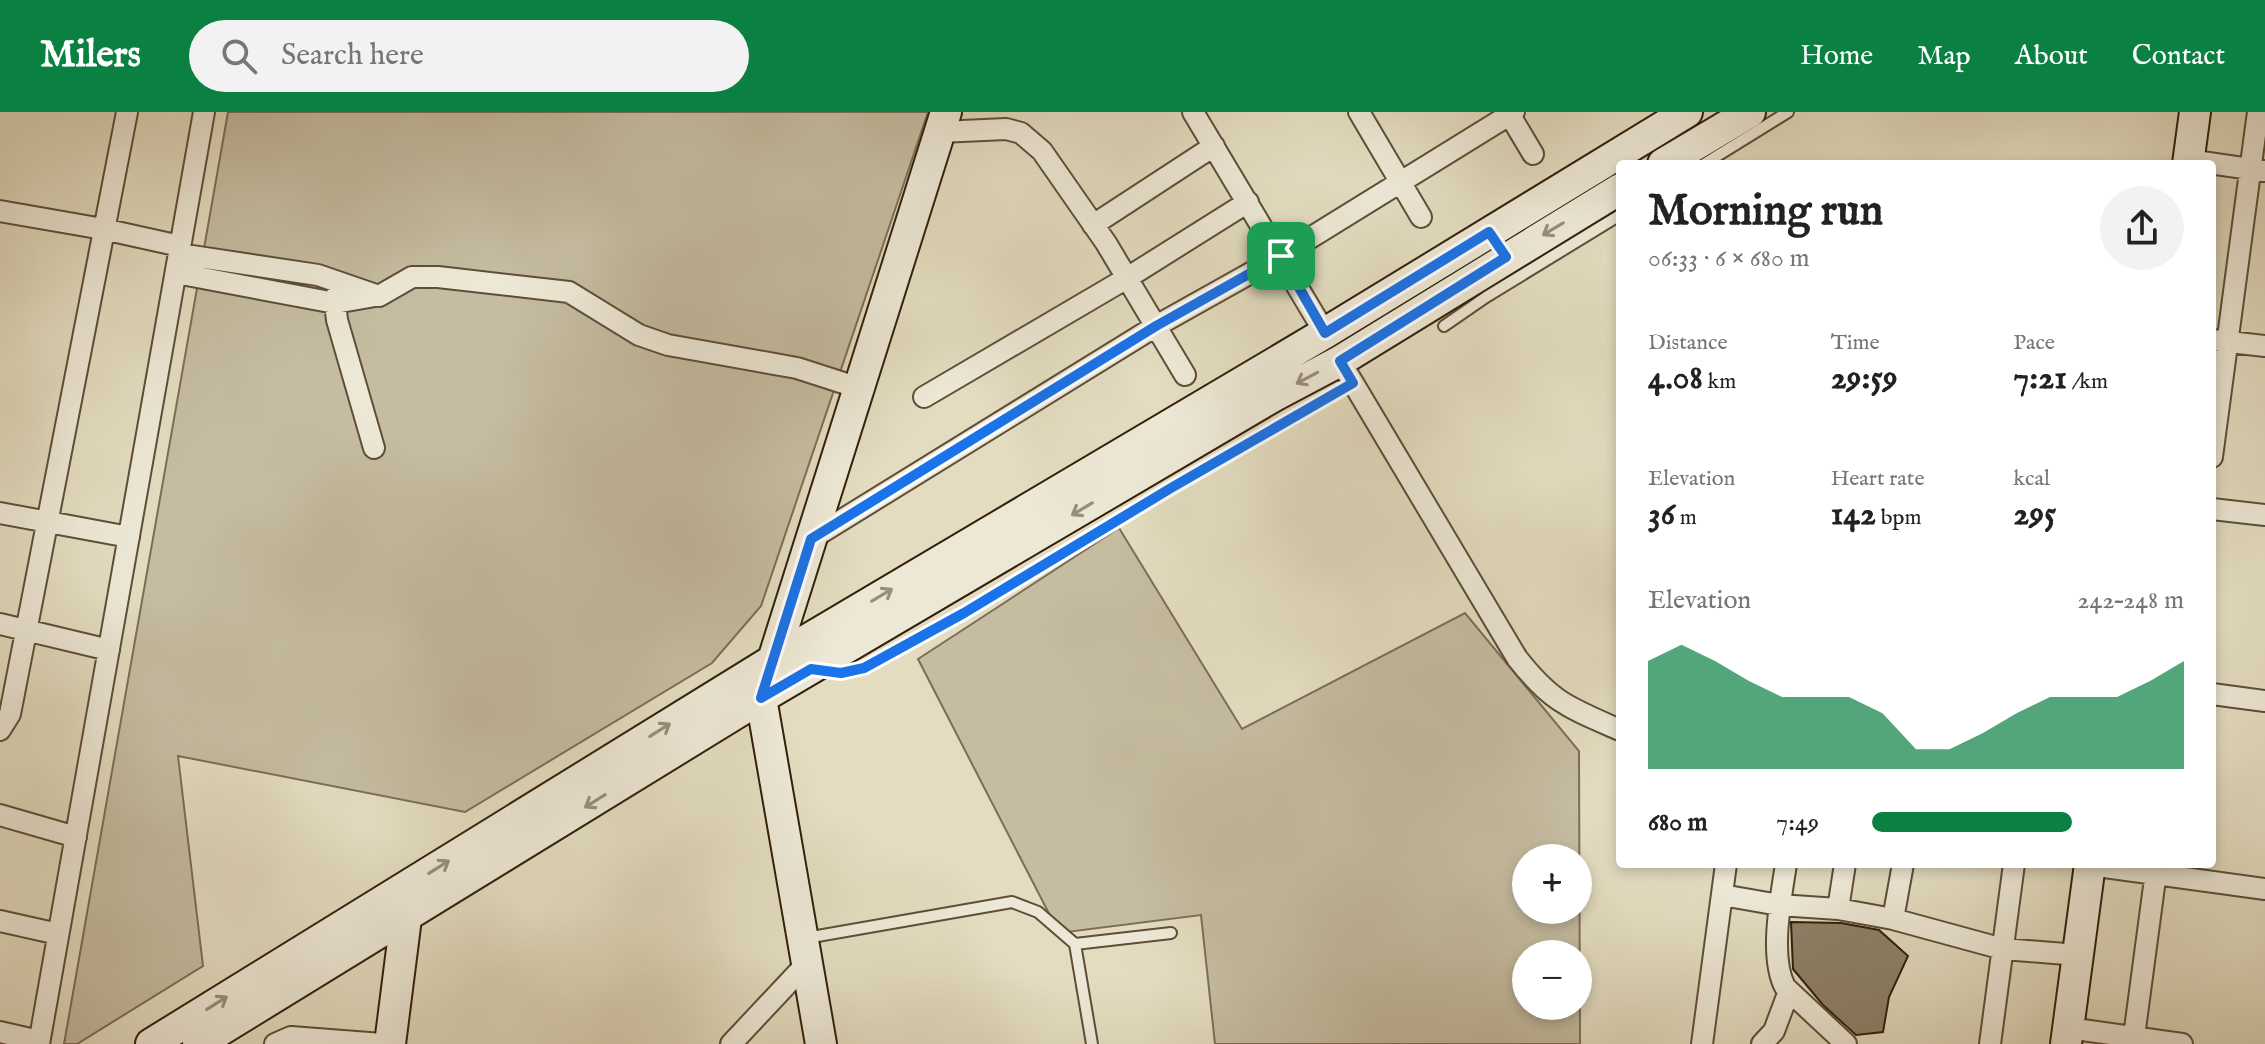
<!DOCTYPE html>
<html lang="en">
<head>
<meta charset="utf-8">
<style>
  :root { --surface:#fff; --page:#f2f2f2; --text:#222; --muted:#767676; --accent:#0b8043 }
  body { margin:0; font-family:"IM FELL English",serif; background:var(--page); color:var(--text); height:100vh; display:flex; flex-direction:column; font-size:30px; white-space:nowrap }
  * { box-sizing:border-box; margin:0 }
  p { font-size:26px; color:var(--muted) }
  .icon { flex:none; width:44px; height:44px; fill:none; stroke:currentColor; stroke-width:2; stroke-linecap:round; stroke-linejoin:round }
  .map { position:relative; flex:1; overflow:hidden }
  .details { position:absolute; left:1616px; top:48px; width:600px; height:708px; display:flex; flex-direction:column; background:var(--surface); border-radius:8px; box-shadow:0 4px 12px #0003 }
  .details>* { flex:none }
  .fabs { position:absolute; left:1512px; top:732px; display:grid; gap:16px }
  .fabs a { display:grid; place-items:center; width:80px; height:80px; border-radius:50%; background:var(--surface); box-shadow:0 4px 12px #0003; font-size:40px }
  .pin { position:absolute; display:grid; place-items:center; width:68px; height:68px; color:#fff; margin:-34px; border-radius:16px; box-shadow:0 4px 12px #0006 }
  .round { display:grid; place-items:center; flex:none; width:84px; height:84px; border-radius:42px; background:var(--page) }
  .overview { display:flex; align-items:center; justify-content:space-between; height:136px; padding:0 32px }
  h1 { font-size:44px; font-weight:700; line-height:60px }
  .metrics { display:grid; grid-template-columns:repeat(3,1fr); gap:12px; height:136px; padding:8px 32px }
  .metrics div { display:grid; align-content:center }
  .metrics b { font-size:34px; font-weight:700 }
  .metrics small { font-size:22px; font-weight:400 }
  .metrics p { font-size:22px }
  .chart { height:224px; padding:16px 32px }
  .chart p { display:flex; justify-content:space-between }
  .chart svg { width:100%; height:144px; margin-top:8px; fill:var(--accent); opacity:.7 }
  ul { padding:0 32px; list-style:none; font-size:26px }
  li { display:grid; grid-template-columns:128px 96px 1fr; align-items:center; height:60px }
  li i { height:20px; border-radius:10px; background:var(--accent) }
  header { display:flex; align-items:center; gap:48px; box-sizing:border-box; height:112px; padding:0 40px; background:var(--accent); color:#fff }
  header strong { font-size:38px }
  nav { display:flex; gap:44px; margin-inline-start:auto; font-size:28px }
  .search { width:560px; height:72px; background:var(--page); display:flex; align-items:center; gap:20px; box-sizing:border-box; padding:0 28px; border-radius:44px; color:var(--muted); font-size:30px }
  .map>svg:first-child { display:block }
</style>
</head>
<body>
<header>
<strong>Milers</strong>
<div class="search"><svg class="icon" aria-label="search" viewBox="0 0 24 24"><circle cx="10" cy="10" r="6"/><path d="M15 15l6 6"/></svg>Search here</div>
<nav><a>Home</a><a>Map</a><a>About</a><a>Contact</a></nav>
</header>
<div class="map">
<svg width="2265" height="932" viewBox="0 0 2265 932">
  <rect width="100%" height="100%" fill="#e3dcc0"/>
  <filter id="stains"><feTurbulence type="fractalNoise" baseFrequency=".0025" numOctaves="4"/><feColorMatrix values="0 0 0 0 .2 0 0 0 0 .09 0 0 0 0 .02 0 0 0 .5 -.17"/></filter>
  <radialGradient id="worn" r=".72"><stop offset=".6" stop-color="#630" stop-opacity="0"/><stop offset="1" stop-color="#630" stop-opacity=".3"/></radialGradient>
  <!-- green -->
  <path fill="#c5bca1" stroke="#7c6e56" stroke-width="2" fill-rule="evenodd" d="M228,0h700l-167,494 -49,57 -247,149 -287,-56 25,210 -126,78h-13z
    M1119,416l123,201 223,-116 114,138 1,293h-365l-14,-129 -142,18 -141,-274zM1526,746h52v52h-52zM1526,842h52v52h-52z"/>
  <!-- building -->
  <path fill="#8e8169" stroke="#321f0a" stroke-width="2" d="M1791,810l50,1 38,7 29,26 -19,41 -6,35 -27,3 -33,-30 -30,-36z"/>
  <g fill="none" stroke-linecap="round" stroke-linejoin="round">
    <!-- lane casing -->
    <g stroke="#5e4e38" stroke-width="14">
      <path id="lane" d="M1704,52l84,-52
        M1444,214l42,-29 134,-82
        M824,559l17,2 23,-5 100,-55 207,-125 182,-105
        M806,826l206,-36 26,10 37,32 96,-11
        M1075,832l17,100"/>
    </g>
    <!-- street casing -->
    <g stroke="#5e4e38" stroke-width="24">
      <path id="street" d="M1193,0l132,221
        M1359,0l62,105
        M1508,0l25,42
        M940,20l66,-3 15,4 21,18 64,92 79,132
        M2188,48l77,11
        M0,99l103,18 77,17
        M1093,113l121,-79
        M179,142l139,21 61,21 33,-19h26l131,15 70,43 29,10 129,23 62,20
        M176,161l159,30 40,-7
        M338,178l-3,13 2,17 37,128
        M2212,228l53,6
        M1340,249l177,297c35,45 53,50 103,72
        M924,285l203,-119 121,-76
        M2212,345l46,-345
        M2212,397l53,6
        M0,401l129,24
        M811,427l345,-213 125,-70 233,-144
        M0,512l109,26
        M2212,582l53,7
        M0,618l10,-16 117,-602
        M0,703l76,22
        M1786,752c-5,34 -17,92 -1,123l61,57
        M2090,753l175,24
        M1722,783l57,10 59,4 55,10 110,30 75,6
        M1838,797l7,-45
        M1893,807l10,-55
        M0,809l58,13
        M2068,916l114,16
        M0,920l39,9
        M39,932l165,-932
        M275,932l16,-7 91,7
        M731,932l77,-82
        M1702,932l24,-180
        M1762,932l12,-13 15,-40
        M1990,932l24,-180
        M2133,932l24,-180"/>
    </g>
    <!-- secondary casing -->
    <g stroke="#321f0a" stroke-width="34">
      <path id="secondary" d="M1663,52l87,-52
        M2188,52l7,-52
        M151,932l622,-384 552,-327 362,-221
        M198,932l563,-346 513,-302 66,-35 280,-172
        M390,932l16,-126
        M821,932l-60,-346 185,-586
        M2066,932l24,-180"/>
    </g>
    <!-- lane -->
    <use href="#lane" stroke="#ede8d6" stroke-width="10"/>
    <!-- street -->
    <use href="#street" stroke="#ede8d6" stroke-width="20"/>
    <!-- secondary -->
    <use href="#secondary" stroke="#ede8d6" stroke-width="30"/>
  </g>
  <!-- one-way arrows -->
  <defs><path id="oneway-shaft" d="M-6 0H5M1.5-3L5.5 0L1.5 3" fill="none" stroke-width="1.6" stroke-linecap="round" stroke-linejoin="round" transform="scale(2)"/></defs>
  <g stroke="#998e7a">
    <use href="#oneway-shaft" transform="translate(1553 117) rotate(149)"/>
    <use href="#oneway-shaft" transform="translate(1307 266) rotate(152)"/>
    <use href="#oneway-shaft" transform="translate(1082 397) rotate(149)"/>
    <use href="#oneway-shaft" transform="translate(882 483) rotate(-31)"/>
    <use href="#oneway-shaft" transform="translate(660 618) rotate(-32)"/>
    <use href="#oneway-shaft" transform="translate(595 689) rotate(148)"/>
    <use href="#oneway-shaft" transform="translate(439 755) rotate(-32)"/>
    <use href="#oneway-shaft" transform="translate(217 891) rotate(-32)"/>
  </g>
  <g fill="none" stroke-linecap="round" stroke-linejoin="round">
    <!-- route casing -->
    <g stroke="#fff" stroke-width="16">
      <path id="route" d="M1489,120l17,25 -166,104 13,22 -182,105 -207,125 -100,55 -23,5 -30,-4 -50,29 50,-159 345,-213 125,-70 44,77z"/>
    </g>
    <!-- route -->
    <use href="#route" stroke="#1a73e8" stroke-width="10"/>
  </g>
  <rect width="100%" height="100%" filter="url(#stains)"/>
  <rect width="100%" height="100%" fill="url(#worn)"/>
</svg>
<div class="fabs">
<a>+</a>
<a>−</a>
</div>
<div class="pin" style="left:1281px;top:144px;background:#1e9e55"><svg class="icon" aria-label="arrive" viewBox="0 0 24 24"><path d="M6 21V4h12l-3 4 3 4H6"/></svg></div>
<section class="details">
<div class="overview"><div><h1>Morning run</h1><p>06:33 · 6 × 680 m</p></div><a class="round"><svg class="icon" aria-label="share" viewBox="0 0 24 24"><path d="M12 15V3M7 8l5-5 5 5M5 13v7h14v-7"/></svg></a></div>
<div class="metrics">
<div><p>Distance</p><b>4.08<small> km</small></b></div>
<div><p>Time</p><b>29:59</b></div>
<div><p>Pace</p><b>7:21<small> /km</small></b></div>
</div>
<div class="metrics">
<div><p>Elevation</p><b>36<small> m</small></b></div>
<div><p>Heart rate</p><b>142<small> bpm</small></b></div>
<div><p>kcal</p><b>295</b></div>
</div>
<div class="chart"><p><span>Elevation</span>242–248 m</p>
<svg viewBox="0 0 160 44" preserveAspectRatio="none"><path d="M0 44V11L10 6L20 11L30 17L40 22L50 22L60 22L70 27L80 38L90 38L100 33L110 27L120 22L130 22L140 22L150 17L160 11V44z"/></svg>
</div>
<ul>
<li><b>680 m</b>7:49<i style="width:64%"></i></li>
</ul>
</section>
</div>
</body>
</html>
